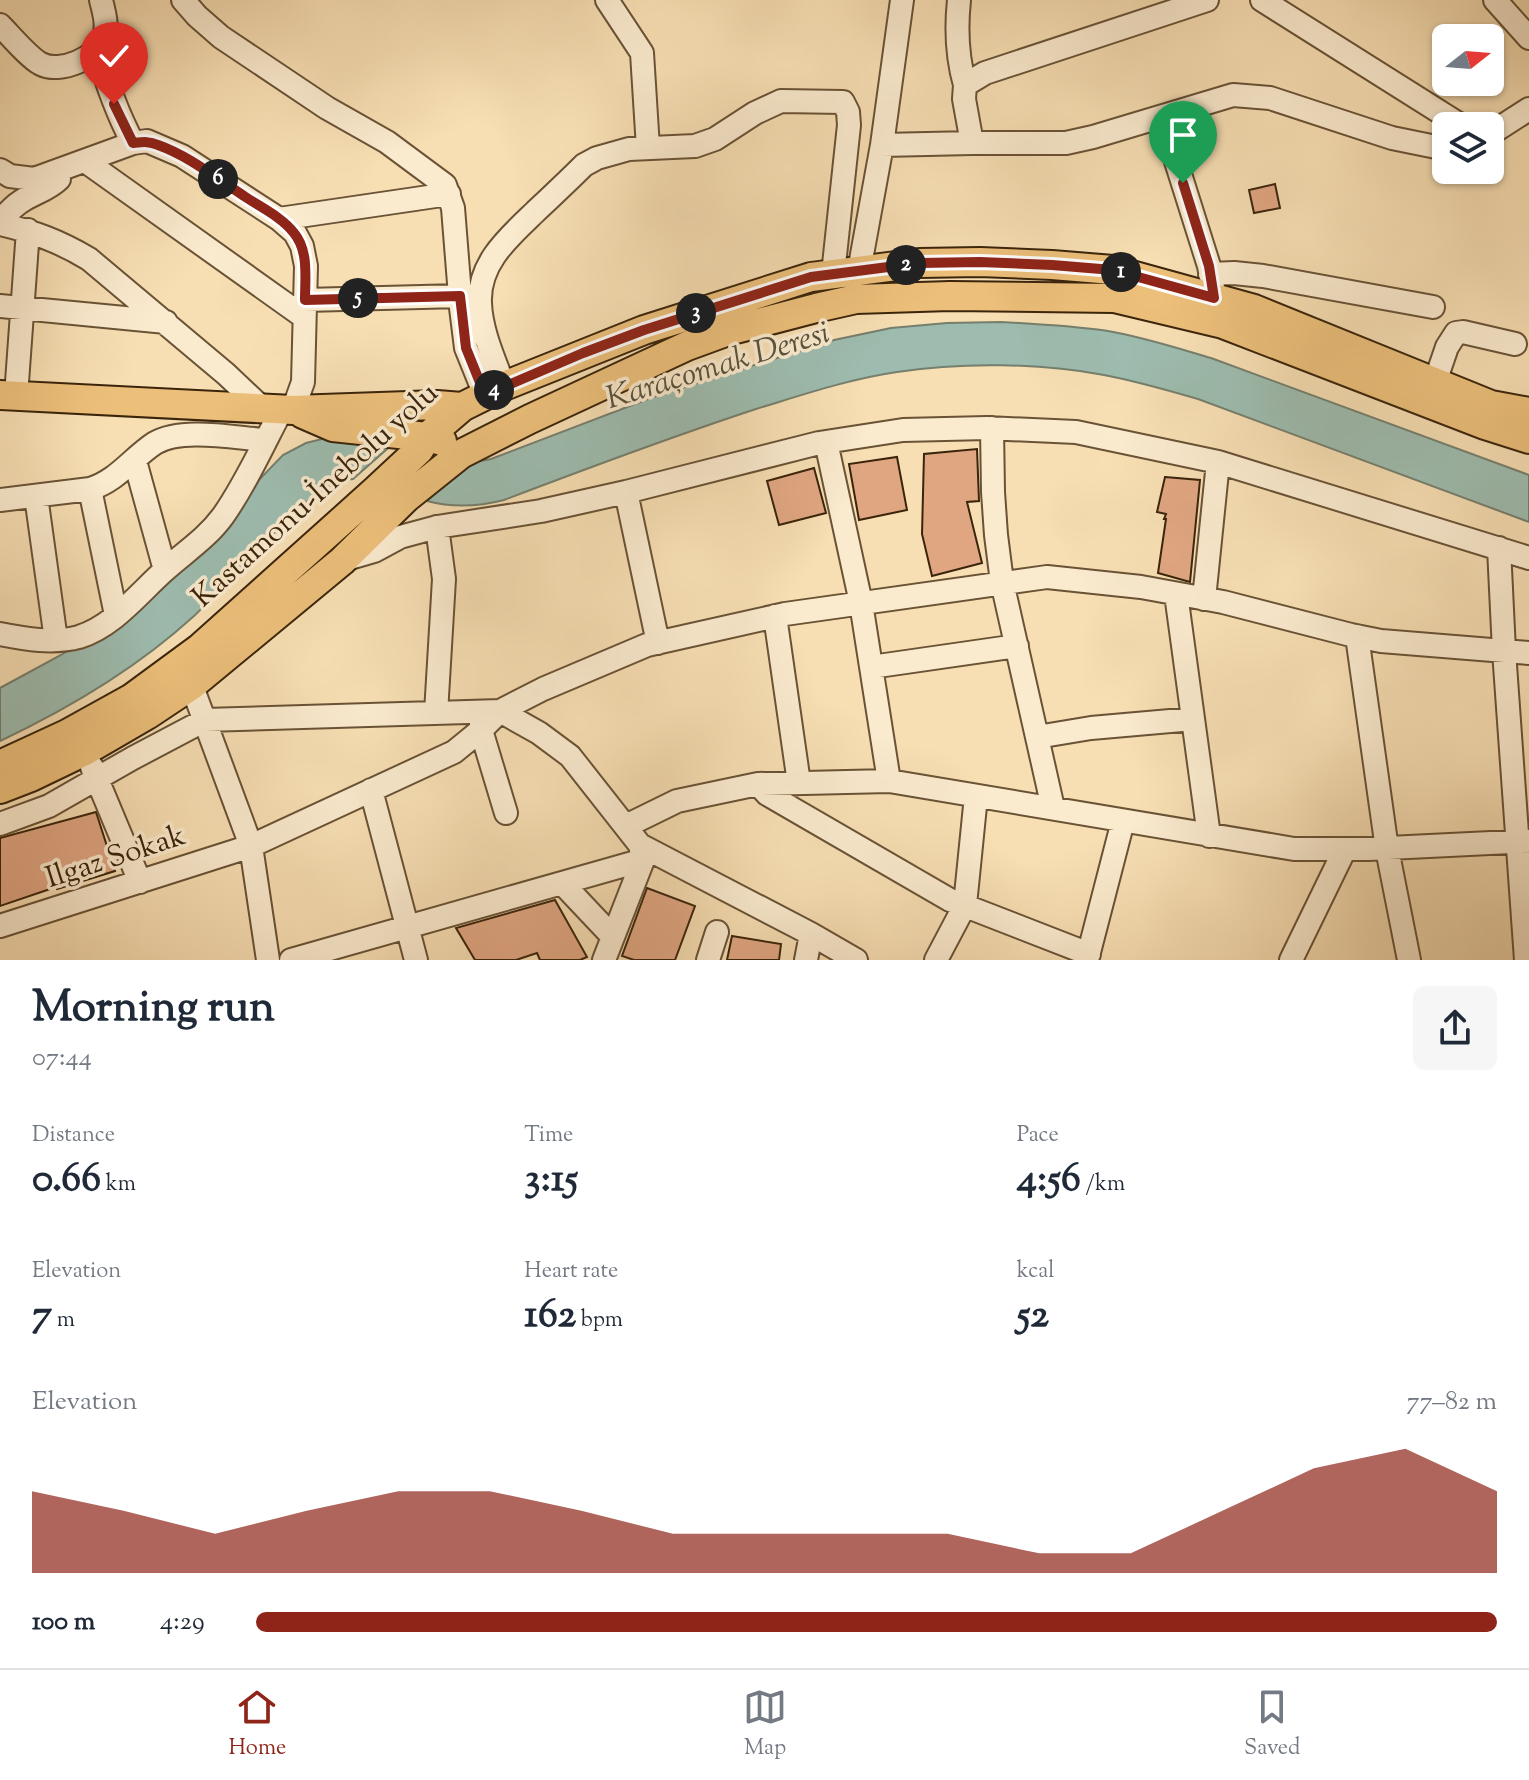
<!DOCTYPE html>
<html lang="en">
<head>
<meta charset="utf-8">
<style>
  :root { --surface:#fff; --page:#f6f6f7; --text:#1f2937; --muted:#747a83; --line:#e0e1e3; --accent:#8f2418 }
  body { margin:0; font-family:"Sorts Mill Goudy",serif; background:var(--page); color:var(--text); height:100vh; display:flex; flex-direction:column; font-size:30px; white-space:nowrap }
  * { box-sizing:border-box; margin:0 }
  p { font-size:26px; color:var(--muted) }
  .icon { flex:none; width:44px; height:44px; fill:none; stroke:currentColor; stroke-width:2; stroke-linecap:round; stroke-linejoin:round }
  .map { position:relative; height:960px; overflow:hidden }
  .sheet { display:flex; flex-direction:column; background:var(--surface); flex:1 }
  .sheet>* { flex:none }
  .needle { width:52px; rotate:73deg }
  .buttons { position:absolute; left:1432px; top:24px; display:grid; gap:16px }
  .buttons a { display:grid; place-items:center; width:72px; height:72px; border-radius:12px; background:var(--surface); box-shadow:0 2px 6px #0004; font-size:40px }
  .pin { position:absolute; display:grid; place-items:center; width:68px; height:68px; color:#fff; margin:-82px -34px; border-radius:50% 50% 50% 0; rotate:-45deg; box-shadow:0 0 8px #0007 }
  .pin .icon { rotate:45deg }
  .km { position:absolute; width:40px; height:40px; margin:-20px; border-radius:50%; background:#222; color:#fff; font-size:22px; line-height:40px; text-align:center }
  .round { display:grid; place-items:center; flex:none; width:84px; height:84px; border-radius:12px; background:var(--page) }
  .summary { display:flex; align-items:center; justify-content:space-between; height:136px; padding:0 32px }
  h1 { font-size:44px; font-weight:700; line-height:60px }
  .stats { display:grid; grid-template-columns:repeat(3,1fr); gap:12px; height:136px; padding:8px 32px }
  .stats div { display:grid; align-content:center }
  .stats b { font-size:40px; font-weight:700 }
  .stats small { font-size:22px; font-weight:400 }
  .stats p { font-size:22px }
  .chart { height:224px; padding:16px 32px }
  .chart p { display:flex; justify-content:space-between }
  .chart svg { width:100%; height:144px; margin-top:8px; fill:var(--accent); opacity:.7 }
  ul { padding:0 32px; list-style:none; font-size:26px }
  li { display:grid; grid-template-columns:128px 96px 1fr; align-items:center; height:60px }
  li i { height:20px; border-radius:10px; background:var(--accent) }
  .tabs { display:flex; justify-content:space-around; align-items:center; height:112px; border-top:2px solid var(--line); background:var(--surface); font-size:22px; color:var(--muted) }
  .tabs a { display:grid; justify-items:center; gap:4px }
  .tabs .selected { color:var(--accent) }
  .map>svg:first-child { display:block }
</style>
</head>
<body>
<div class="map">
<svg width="1529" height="960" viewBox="0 0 1529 960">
  <rect width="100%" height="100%" fill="#f7deb3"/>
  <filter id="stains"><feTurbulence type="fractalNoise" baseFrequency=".0025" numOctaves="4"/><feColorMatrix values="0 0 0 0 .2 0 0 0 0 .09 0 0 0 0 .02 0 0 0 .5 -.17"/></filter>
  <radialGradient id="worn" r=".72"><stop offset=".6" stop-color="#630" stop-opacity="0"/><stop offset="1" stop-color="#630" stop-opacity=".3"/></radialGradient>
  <!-- water -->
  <path fill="#9dbcaf" stroke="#757f6d" stroke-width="2" d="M1001,322c36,2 72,4 107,9 35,6 69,17 103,27l318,117v47l-331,-123c-31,-9 -62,-18 -94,-24 -64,-12 -142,-13 -207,-3 -48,7 -95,23 -141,37 -85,28 -168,59 -252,91 -27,7 -51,8 -77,1l42,-38 22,-4 165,-63 178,-56 57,-12 56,-5z
    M330,437l57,12 -34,30c-32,1 -70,45 -91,67 -23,23 -45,48 -68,70 -57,52 -124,92 -194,125v-53l61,-33 35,-23 65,-51 122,-126 23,-12z"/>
  <!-- building -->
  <path fill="#e0a682" stroke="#3a240b" stroke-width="2" d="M1275,184l5,24 -26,5 -5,-23z
    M977,449l2,52 -12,1 15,61 -50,13 -10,-42 2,-80z
    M897,457l10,53 -48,10 -10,-56z
    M814,468l12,45 -47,12 -12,-44z
    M1165,477l35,3 -10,102 -32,-9 8,-54h-2l2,-5 -9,-2z
    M96,812l19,59 -58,18 -1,-2 -56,19v-68z
    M647,888l48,18 -20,54h-41l-12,-4z
    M555,900l32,57 -7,3h-40l-3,-7 -21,7h-41l-19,-32z
    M732,936l49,8 -2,16h-52z"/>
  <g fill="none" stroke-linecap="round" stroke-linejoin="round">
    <!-- minor casing -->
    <g stroke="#695235" stroke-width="26">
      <path id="minor" d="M183,0l14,16 24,21 106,71 60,34 58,43 8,23 8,100 5,40 19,47
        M607,0l35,53 6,95
        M959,0c-3,28 -2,57 6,85
        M1262,0l200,126
        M1495,0l34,38
        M0,25c10,10 29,33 41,39 19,10 57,-6 63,-27 4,-12 0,-25 -3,-37
        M97,49c9,33 20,64 36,94
        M1162,117l47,149 4,22
        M1490,134l39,-25
        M972,143l-8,-44 1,-14 20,-12 222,-73
        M882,145l90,-2h94l27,-6 140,-42 37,3 122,40 54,11
        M85,161l219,156
        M0,170l10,6 24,3 99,-36 14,-2 35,15 97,63 16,14 7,13 4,20 -3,116 -10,28
        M279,219l170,-25
        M0,222c7,-9 14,-17 25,-23 12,-7 24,-10 34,-20
        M0,224c34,8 59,17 89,35l137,115 36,34
        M859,271l23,-126 20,-145
        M1210,274l24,-1 29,3 170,31
        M305,300l155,-4
        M0,306l166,16
        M1435,382l12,-35 9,-14 7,-1 52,12
        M504,386c-10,-27 -23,-55 -24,-83 -2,-40 29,-66 55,-91 17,-16 33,-31 49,-47l13,-7 32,-9 66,-3 20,-7 40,-26 26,-12 62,1 5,10 1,13 -16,149
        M16,396l12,-166
        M992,428l1,64 3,43 6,47 51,226
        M826,442l35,161 28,178
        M135,461l30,109
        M90,489l26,126
        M626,492l32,151
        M36,496l20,144
        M0,500l90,-11c27,-8 42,-31 65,-46 27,-16 80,-5 111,-3
        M1499,548l5,103 22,309
        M343,560l31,-9 26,-14 37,-10 104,-16 85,-19 193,-49 84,-13 84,-2 89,4 142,30 311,96
        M1176,594l33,242
        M1204,599l14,-137
        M775,616l24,167
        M0,634c25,5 53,10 79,3 35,-11 60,-44 86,-67 20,-18 42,-32 58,-54 22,-31 41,-73 59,-107
        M1357,636l30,213 22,111
        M871,667l146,-21
        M187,673l64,173 17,114
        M436,713l8,-134 -7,-52
        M481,716v14l25,83
        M1037,737l54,-9 102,-9
        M92,767l48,115
        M758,784l9,10 183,106 139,54
        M371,790l45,170
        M0,824l49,-18 84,-48 72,-38 295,-9 39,22 31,23 70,89 171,89 45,26
        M626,826l51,-25 81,-17 131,-3 405,68h74l161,-8
        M562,883l51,54
        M0,926l251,-80 203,-94 27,-22 19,-19 43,-22 104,-44 138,-31 262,-37 94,10 82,15 128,33 30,6 148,12
        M291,960l352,-100
        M604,960l39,-100 -2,-10
        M708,960l9,-28
        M806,960l5,-26
        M936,960l29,-55 11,-109
        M1087,960l36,-139
        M1291,960l54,-111"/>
    </g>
    <!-- major casing -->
    <g stroke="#3a240b" stroke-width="32">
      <path id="major" d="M0,395l293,15 144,-5 25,2
        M303,414l30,13 94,10 15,4
        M0,765l67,-31 65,-36 68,-50 175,-157 44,-41 8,-13 35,-30 42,-21 140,-56 167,-53 108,-14 61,-1 72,3 61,5 141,39 237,96 38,7
        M0,789l31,-12 54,-26 62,-36 45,-30 150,-124 64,-63 55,-44 69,-35 157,-73 41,-15 88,-23 40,-9 94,-3 164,2 109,26 262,101 44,14"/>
    </g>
    <!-- minor -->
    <use href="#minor" stroke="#faeace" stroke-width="22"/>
    <!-- major -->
    <use href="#major" stroke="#ecbf7a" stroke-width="28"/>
  </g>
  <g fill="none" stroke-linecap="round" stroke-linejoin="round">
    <!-- route casing -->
    <g stroke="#fff" stroke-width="16">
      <path id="route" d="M114,104l19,39c10,-1 16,-2 25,2 31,11 58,33 86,51 16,11 38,21 50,37 15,18 11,45 11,67l155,-4 6,52 19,47 98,-42 61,-23 167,-53 108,-14 61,-1 72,3 61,5 101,28 -5,-32 -26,-83"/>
    </g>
    <!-- route -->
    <use href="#route" stroke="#8f2418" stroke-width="10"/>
  </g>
  <g text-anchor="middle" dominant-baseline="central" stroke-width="7" stroke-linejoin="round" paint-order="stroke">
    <!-- street labels -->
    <g font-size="30" fill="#3a240b" stroke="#faeace">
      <text transform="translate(316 496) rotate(-42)">Kastamonu-İnebolu yolu</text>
      <text transform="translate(116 858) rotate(-18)">Ilgaz Sokak</text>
    </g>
    <!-- water labels -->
    <g font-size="32" font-style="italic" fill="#58523c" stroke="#faeace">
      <text transform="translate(718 367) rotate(-17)">Karaçomak Deresi</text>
    </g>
  </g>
  <rect width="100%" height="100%" filter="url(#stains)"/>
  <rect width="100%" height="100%" fill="url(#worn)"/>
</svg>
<div class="buttons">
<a><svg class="needle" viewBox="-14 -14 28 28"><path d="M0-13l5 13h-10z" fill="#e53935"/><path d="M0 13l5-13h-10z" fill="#747a83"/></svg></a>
<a><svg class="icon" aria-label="layers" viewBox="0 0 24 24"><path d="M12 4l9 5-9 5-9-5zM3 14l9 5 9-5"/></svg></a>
</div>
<div class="pin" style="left:1183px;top:183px;background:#1e9e55"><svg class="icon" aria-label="arrive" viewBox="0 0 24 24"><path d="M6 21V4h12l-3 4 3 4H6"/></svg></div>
<div class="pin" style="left:114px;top:104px;background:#d93025"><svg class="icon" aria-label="check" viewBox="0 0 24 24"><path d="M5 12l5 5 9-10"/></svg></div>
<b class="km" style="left:1121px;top:272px">1</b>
<b class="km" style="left:906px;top:265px">2</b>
<b class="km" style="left:696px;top:313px">3</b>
<b class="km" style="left:494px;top:390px">4</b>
<b class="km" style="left:358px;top:298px">5</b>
<b class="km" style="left:218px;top:179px">6</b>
</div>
<section class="sheet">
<div class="summary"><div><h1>Morning run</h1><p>07:44</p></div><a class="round"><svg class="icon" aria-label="share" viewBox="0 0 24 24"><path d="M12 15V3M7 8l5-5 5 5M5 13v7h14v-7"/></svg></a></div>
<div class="stats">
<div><p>Distance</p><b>0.66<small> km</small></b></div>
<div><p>Time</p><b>3:15</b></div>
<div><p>Pace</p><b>4:56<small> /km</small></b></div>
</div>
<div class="stats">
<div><p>Elevation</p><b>7<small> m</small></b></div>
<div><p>Heart rate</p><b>162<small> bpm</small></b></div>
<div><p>kcal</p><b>52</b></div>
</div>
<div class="chart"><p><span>Elevation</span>77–82 m</p>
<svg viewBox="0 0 160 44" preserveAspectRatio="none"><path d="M0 44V19L10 25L20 32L30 25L40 19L50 19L60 25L70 32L80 32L90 32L100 32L110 38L120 38L130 25L140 12L150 6L160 19V44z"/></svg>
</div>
<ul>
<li><b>100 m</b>4:29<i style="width:100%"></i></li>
</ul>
</section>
<nav class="tabs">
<a class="selected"><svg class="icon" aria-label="home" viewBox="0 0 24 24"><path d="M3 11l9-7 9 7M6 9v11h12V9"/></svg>Home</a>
<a><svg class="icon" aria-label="map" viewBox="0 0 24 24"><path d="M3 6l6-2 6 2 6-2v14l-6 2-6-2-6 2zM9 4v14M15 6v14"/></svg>Map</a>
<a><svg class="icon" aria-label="saved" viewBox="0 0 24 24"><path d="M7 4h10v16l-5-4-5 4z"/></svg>Saved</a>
</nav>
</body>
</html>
